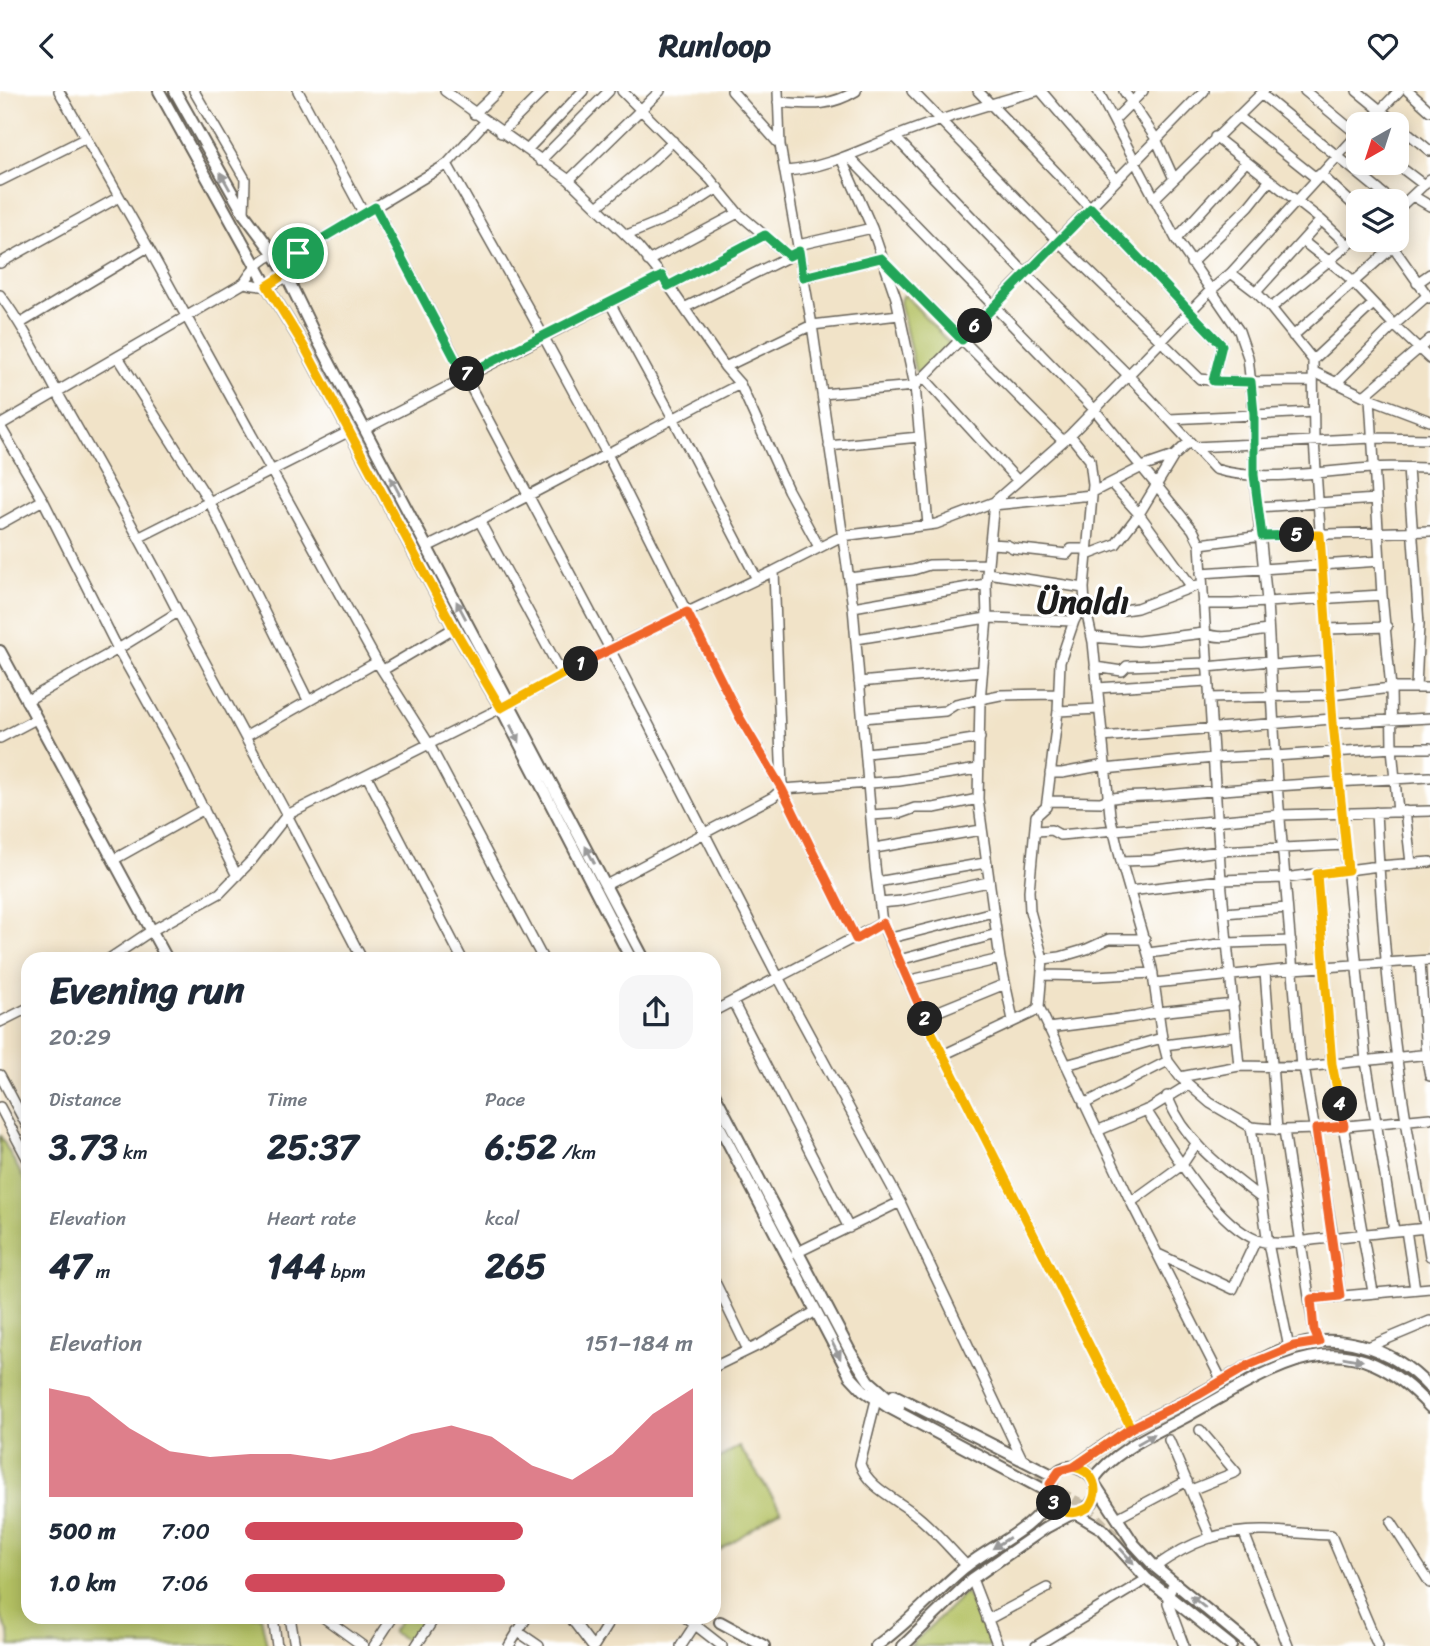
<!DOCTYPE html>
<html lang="en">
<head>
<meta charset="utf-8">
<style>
  :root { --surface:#fff; --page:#f6f6f7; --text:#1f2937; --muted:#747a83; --accent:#d1495b }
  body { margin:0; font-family:Sriracha,sans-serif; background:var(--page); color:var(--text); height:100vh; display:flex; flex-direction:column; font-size:26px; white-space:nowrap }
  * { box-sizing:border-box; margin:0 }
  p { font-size:23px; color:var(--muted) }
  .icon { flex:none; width:38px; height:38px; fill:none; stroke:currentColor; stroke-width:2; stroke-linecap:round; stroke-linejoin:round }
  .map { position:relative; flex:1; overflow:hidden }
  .side { position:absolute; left:21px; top:861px; width:700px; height:672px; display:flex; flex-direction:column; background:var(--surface); border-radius:21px; box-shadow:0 4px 18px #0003 }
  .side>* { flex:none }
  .needle { width:46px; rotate:219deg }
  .controls { position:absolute; left:1346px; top:21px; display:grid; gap:14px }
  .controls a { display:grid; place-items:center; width:63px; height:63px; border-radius:14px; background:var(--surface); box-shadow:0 4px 18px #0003; font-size:35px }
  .pin { position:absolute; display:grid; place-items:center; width:60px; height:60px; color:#fff; margin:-30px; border:4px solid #fff; border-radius:50%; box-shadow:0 2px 7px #0007 }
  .km { position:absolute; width:35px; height:35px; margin:-18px; border-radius:50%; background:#222; color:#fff; font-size:19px; line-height:35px; text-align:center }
  .round { display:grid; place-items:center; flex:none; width:74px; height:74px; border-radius:21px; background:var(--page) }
  .head { display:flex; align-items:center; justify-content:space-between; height:119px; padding:0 28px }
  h1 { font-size:38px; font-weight:700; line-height:52px }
  .figures { display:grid; grid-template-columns:repeat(3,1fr); gap:10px; height:119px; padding:7px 28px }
  .figures div { display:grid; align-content:center }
  .figures b { font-size:35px; font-weight:700 }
  .figures small { font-size:19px; font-weight:400 }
  .figures p { font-size:19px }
  .chart { height:196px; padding:14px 28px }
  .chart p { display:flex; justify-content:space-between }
  .chart svg { width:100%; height:126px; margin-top:7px; fill:var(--accent); opacity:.7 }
  ul { padding:0 28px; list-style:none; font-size:23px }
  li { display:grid; grid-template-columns:112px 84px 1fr; align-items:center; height:52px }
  li i { height:18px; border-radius:9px; background:var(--accent) }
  header { display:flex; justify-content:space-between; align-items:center; height:91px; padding:0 28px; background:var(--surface); font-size:32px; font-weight:700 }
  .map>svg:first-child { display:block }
</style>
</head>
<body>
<header><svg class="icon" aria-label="back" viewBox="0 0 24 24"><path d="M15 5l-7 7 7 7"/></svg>Runloop<svg class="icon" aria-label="heart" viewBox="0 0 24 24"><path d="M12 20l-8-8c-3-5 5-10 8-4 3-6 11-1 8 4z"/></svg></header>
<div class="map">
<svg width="1430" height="1555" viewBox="0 0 1430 1555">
  <rect width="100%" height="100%" fill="#fff"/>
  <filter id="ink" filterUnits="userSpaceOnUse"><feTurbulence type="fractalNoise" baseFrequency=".0143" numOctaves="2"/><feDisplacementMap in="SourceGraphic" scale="14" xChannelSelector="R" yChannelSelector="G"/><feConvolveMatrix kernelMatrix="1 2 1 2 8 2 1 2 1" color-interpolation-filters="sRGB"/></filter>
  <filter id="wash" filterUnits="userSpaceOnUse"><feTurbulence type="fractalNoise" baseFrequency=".00686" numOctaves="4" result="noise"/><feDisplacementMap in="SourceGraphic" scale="28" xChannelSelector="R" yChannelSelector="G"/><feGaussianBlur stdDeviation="1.57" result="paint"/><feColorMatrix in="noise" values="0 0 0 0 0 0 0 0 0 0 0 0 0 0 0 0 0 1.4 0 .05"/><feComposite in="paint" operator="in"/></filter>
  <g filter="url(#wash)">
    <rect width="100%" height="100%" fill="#f1e3c8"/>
    <!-- green -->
    <path fill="#b4c163" stroke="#686e40" stroke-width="2" d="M905,204l47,51 -29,29 -8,-4 -15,-69 2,-6z
      M0,1044l28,52v430h233l6,29h-257l-1,-13 -9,-17z
      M739,1355l42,64 -67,44v-92z
      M966,1501l25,54h-81z
      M403,1526h26l-17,27 -20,-12z"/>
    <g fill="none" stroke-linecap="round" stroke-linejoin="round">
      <!-- stream -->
      <path stroke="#4eb8cc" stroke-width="2.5" d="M0,1548l1,7"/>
    </g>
  </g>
  <g filter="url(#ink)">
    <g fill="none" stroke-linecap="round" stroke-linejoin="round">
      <!-- major-tunnel -->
      <path stroke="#c6bba6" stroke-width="10" stroke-dasharray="10 5" stroke-linecap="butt" d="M1034,1387l44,24 14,11 64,65 82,68"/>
      <!-- minor casing -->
      <g stroke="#676258" stroke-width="12">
        <path id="minor" d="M59,0l89,156 229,415 52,82 114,215
          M194,0l51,88 -1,35
          M298,0l66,123
          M445,0l124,89 69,67 24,29 63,91 15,17 48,106 31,57
          M622,0l88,88 28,34 51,43
          M732,0l48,54
          M778,0l2,54 32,180 41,282 22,259 7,57 42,94 207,411
          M912,0l146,150 142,138 28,3 85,-1
          M978,0l244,254 -9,36
          M1041,0l76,89
          M1098,0l78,148 63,92 9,26 6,57v61l13,126 10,183 24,283
          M1124,0l32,48 18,40
          M1305,0l53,44
          M1357,0l73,60
          M1408,0l22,20
          M1261,3l131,107
          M778,11c31,2 50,6 78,-11
          M474,23l24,-23
          M1238,25l78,62
          M1114,29l29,-29
          M1367,33l32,-33
          M501,42l42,-42
          M895,46l130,136 103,102 87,94c43,14 110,2 156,-1 19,-2 39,0 59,0
          M1215,46l106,83 27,25
          M527,59l56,-59
          M848,65l246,253 99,121 7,14 21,336 18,186
          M841,67l31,70 24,70 19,88 13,139
          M540,70l69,-70
          M1395,72l29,22
          M447,73l81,144 79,146 133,264 42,71 74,150
          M786,80c39,-3 72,-20 108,-34 46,-18 95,-33 143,-46
          M1320,83l38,35
          M569,89l91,-89
          M0,90l86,-43
          M1413,105l17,10
          M1154,108l110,-108
          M598,115l55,-46 20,-19
          M375,116l235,442 168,328 122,225 123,259
          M1396,120l34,-32
          M627,144l53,-22 38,-25
          M1176,148l70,-77
          M1388,149l41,58
          M1303,150c17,15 35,25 51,41
          M798,154l74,-17
          M648,170l90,-48
          M0,172l119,-66
          M1191,172l58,-57 21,-26
          M1231,182l25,19 15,16 42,52 1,80 19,283 33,338 28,170
          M803,186l78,-19 182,183
          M244,192c6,1 17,4 23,3 16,-3 26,-19 31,-33
          M1354,192l40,42 36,34
          M1417,192l13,-9
          M668,195l96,-51
          M1256,201l65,-72
          M0,204c25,33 42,70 62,106 40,70 80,140 116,211
          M610,212l63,115 84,161
          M684,217l110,-54
          M1271,217l87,-71
          M21,232l127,-76
          M1293,245l100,-89
          M118,266l91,144 99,199
          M1313,269l60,-56
          M725,276l87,-42 87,-10
          M1314,281l50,24 66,25
          M924,287l94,103
          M1336,292l58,-58 33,-29
          M822,303l93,-8 289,-295
          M1364,305l66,-57
          M1370,307l12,197 9,93 1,60 6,64
          M1169,328l145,-7
          M0,334l244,-142c14,-22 27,-34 54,-30l149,-89 38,-42
          M0,335l43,74 75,149 60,-37 109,203 -35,45 -32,33 -69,38 -42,28
          M365,338l297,-153
          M1070,344l20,25 3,25 -9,103 1,18 8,36 17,173 11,46 31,107 10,70 6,23 12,16 30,26 41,24 33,3 32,-1 114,-11
          M829,355l90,-9
          M1194,356l178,-9 58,1
          M1408,377l11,156 -3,64
          M1111,392l28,31 53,73
          M1093,401l49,-25 32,-11
          M994,411l-8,82 1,34 -7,83 -2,98 22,160 13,61
          M993,414l99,-10
          M1257,416l119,-8
          M480,431l82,152
          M0,433l43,-24
          M140,446l208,-105
          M990,453l17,1 6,3 54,6 4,-5h17
          M1200,453l62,-8 168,-5
          M427,456c106,-51 208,-110 313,-163
          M1087,464l29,-11 23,-30 35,-58 15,-14
          M774,480l8,216
          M987,482l97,15
          M1201,482l179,-12
          M849,487l64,-8 16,-5 59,-1
          M1203,513h29l150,-9
          M1085,515l-4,2 -7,13 -14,41 -2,49 -11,90 -1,6 -10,9 -7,75 1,20 13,48 -4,48 92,195 91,179
          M1085,515l39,4 13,-2 61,-23
          M853,516l133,-23
          M1328,538l59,-2
          M1092,546l46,4 66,-8c19,9 44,-1 63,-3
          M856,548l131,-21 87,3
          M1270,574l60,-4
          M1095,576l27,4 5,-5 79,-3
          M1207,576l63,-6
          M383,579l71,-42
          M859,591l123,-11
          M1097,597l110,-7
          M1209,607l122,-3 60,-7h39
          M26,610l92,-52 53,95 66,132
          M1058,620l41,-2
          M863,627l82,-7 11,-7 44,-9 58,-1
          M1333,632l97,-5
          M245,646l132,-75
          M1102,646l230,-18
          M0,647l36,-19
          M866,662l58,-6 56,-9
          M1275,665l117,-8h38
          M1105,678l108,-11 62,-3
          M1050,682h12l43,-8
          M367,685l95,183
          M1047,710l54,1c14,-8 45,-5 63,-7 89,-8 177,-14 266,-18
          M1405,720l6,52
          M1376,721c5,102 13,206 30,308 7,45 17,91 24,136
          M871,724l30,-2 14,-5h19l44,-9
          M1036,740l15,-1 9,5 219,-20 151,-4
          M875,757l106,-18
          M113,769l91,-51
          M1121,770l32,-1 66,-9 126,-6
          M1317,783l15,190 41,228
          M877,791l108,-19
          M606,794l167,-88 9,-8 117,-8 79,-12
          M1130,800l91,-11 63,-2 95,-12 51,-4
          M880,812l21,-2 87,-19
          M1224,822l63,-5
          M891,847l102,-26
          M1148,862l79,-10 64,-2
          M362,868l-75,-144 214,-107 109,-59 164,-78 68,-35 94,-12 58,-22 76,-67 141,-145 20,-17 127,-139
          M1043,868l17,-2 27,-8 22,-10h36
          M899,869l98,-26
          M1420,870l6,94 4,21
          M1265,881l12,158
          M1043,884l52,1 58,-3
          M907,890l93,-22
          M1154,892l139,-14 137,-9
          M733,911l116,226
          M714,920l168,-88
          M924,926l81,-33
          M0,931l28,-14
          M1048,937l87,-11 23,-5 76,-8
          M1164,954l71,-9
          M943,964l89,-42 7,-6
          M1066,974l96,-27
          M1304,976l29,171 7,58
          M0,984l28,53
          M1180,986l59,-11 65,1 126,-13
          M1167,1005c18,46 56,73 94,102
          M1084,1013l84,-43
          M0,1016l28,53
          M1146,1019c24,37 69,114 111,130 19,7 44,1 64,-1 36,-4 71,-8 107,-11
          M1251,1036l17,116 21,105
          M1284,1039l30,200 5,12
          M1097,1040l52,-22 39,-24
          M1131,1111l51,-37 14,-21
          M1406,1139l9,59
          M796,1162l104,-51
          M1158,1163l75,35 23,-49
          M714,1189l34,70
          M1311,1208l119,-11
          M1368,1256l62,-26
          M714,1276l47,-23 55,-33
          M876,1309l-16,64c8,24 37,35 56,51 19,15 34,34 51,51
          M1169,1349l42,98
          M1191,1399l45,-18 -36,-42
          M1117,1427l70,-37
          M1391,1431l39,61
          M1244,1442l44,113
          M1155,1476c37,-26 65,-37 111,-36 22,0 44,4 65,4l47,111
          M972,1488l26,67
          M1174,1492l-6,13v7l16,43
          M273,1526l4,29
          M290,1526l5,29
          M323,1526l40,29
          M570,1526l22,29
          M685,1526l37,29
          M987,1529l60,-32
          M517,1540l22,15
          M374,1555l19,-29
          M416,1555l19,-29
          M509,1555l18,-29
          M594,1555l18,-29
          M681,1555l19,-29
          M1036,1555l111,-67"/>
      </g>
      <!-- major casing -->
      <g stroke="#676258" stroke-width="14">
        <path id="major" d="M159,0l108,195 38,62 149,280 47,80 130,251
          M175,0l69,123 30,40 12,21 30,62 328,622
          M0,560l167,308
          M714,1002l137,260 18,28 30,26
          M714,1025l136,260 13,14 25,17 162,86c4,16 23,28 38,14 31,-29 -36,-66 -38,-14
          M894,1304l160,81
          M1074,1376c19,-13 38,-28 58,-39 21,-12 45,-22 67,-34 26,-14 52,-31 80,-43 55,-23 112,-5 151,37
          M1093,1389c22,-31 63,-47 96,-65 91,-50 155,-101 241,-8
          M1096,1395l38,58 21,23 96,79
          M1075,1422l27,16 45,50 84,67
          M720,1531l44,24
          M876,1555c32,-22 58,-53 88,-78 31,-25 65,-35 87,-70
          M903,1555l69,-67 75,-52 26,-14"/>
      </g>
      <!-- minor -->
      <use href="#minor" stroke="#fff" stroke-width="9"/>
      <!-- major -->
      <use href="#major" stroke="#fff" stroke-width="10"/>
    </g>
    <!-- one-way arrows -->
    <defs><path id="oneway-solid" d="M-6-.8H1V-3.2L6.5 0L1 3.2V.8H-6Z" transform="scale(1.75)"/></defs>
    <g fill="#999">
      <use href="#oneway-solid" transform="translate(225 90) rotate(-119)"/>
      <use href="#oneway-solid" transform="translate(395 395) rotate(-118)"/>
      <use href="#oneway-solid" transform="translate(461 519) rotate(-118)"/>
      <use href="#oneway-solid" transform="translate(515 643) rotate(63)"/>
      <use href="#oneway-solid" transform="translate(590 764) rotate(-118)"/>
      <use href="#oneway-solid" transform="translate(836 1259) rotate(63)"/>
      <use href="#oneway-solid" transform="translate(1353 1268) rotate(10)"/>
      <use href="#oneway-solid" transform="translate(1146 1348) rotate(-30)"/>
      <use href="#oneway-solid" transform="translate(1001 1452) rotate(147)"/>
      <use href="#oneway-solid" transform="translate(1127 1465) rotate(48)"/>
      <use href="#oneway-solid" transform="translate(1198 1511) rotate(-141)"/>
    </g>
  </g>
  <g fill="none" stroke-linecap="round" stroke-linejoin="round" filter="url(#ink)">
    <!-- split-1 casing -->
    <g stroke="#fff" stroke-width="14">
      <path id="split-1" d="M298,162c-6,18 -15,23 -31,33l38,62 149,280 47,80 80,-44"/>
    </g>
    <!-- split-2 casing -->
    <g stroke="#fff" stroke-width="14">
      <path id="split-2" d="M581,573l106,-52 53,106 42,71 74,150 27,-16 42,96"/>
    </g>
    <!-- split-3 casing -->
    <g stroke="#fff" stroke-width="14">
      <path id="split-3" d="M925,928l206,409 -57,39c20,4 27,23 15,40 -13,8 -25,8 -35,-4"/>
    </g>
    <!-- split-4 casing -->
    <g stroke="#fff" stroke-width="14">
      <path id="split-4" d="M1054,1412l-4,-10v-9l9,-13 15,-4 57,-39 67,-33 53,-31 43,-18 25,-4 -5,-12 -3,-31 29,-3 -24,-167 28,-3 -4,-22"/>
    </g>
    <!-- split-5 casing -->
    <g stroke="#fff" stroke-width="14">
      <path id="split-5" d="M1297,444h23l13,188 15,147 -31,4 15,190 8,40"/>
    </g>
    <!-- split-6 casing -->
    <g stroke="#fff" stroke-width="14">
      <path id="split-6" d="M975,235l116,-118 131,137 -9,36 38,1 3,32v61l8,61 35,-1"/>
    </g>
    <!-- split-7 casing -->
    <g stroke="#fff" stroke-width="14">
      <path id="split-7" d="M467,283l195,-98 6,10 97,-51 24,21 10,-5 4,26 78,-19 81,82 13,-14"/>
    </g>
    <!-- split-8 casing -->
    <g stroke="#fff" stroke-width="14">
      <path id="split-8" d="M298,162l77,-46 89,169 3,-2"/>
    </g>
    <!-- split-1 -->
    <use href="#split-1" stroke="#f5b400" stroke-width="9"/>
    <!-- split-2 -->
    <use href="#split-2" stroke="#f0652b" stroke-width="9"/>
    <!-- split-3 -->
    <use href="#split-3" stroke="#f5b400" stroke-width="9"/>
    <!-- split-4 -->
    <use href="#split-4" stroke="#f0652b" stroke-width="9"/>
    <!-- split-5 -->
    <use href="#split-5" stroke="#f5b400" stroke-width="9"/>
    <!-- split-6 -->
    <use href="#split-6" stroke="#22a559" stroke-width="9"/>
    <!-- split-7 -->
    <use href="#split-7" stroke="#22a559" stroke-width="9"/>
    <!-- split-8 -->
    <use href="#split-8" stroke="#22a559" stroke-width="9"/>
  </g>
  <g text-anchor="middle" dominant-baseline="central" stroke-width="6" stroke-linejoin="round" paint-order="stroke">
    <!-- district labels -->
    <g font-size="33" font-weight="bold" fill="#1c1c1c" stroke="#fff">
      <text x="1083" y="511">Ünaldı</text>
    </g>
  </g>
</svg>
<div class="controls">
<a><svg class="needle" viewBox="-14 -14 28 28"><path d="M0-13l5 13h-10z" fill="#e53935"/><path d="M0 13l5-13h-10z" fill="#747a83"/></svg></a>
<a><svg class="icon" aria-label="layers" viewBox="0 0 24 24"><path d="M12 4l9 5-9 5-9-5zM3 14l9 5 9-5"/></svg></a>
</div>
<div class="pin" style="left:298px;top:162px;background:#1e9e55"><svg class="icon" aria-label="arrive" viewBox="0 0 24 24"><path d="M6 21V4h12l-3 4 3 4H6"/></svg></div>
<b class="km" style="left:581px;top:573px">1</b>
<b class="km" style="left:925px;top:928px">2</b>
<b class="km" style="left:1054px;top:1412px">3</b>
<b class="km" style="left:1340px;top:1013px">4</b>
<b class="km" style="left:1297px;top:444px">5</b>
<b class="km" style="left:975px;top:235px">6</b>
<b class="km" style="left:467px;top:283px">7</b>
<section class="side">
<div class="head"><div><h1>Evening run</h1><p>20:29</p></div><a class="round"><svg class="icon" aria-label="share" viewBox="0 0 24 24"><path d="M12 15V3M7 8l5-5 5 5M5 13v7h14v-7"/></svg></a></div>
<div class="figures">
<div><p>Distance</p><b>3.73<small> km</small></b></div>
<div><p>Time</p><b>25:37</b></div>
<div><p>Pace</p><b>6:52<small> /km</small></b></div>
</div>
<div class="figures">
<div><p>Elevation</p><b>47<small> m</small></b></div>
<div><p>Heart rate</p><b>144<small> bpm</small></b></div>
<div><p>kcal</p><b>265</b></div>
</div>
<div class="chart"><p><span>Elevation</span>151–184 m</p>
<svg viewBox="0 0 160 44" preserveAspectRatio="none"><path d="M0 44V6L10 9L20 20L30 28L40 30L50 29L60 29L70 31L80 28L90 22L100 19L110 23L120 33L130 38L140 29L150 15L160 6V44z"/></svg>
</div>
<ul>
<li><b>500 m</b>7:00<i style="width:62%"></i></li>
<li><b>1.0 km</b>7:06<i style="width:58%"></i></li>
</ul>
</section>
</div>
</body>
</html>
